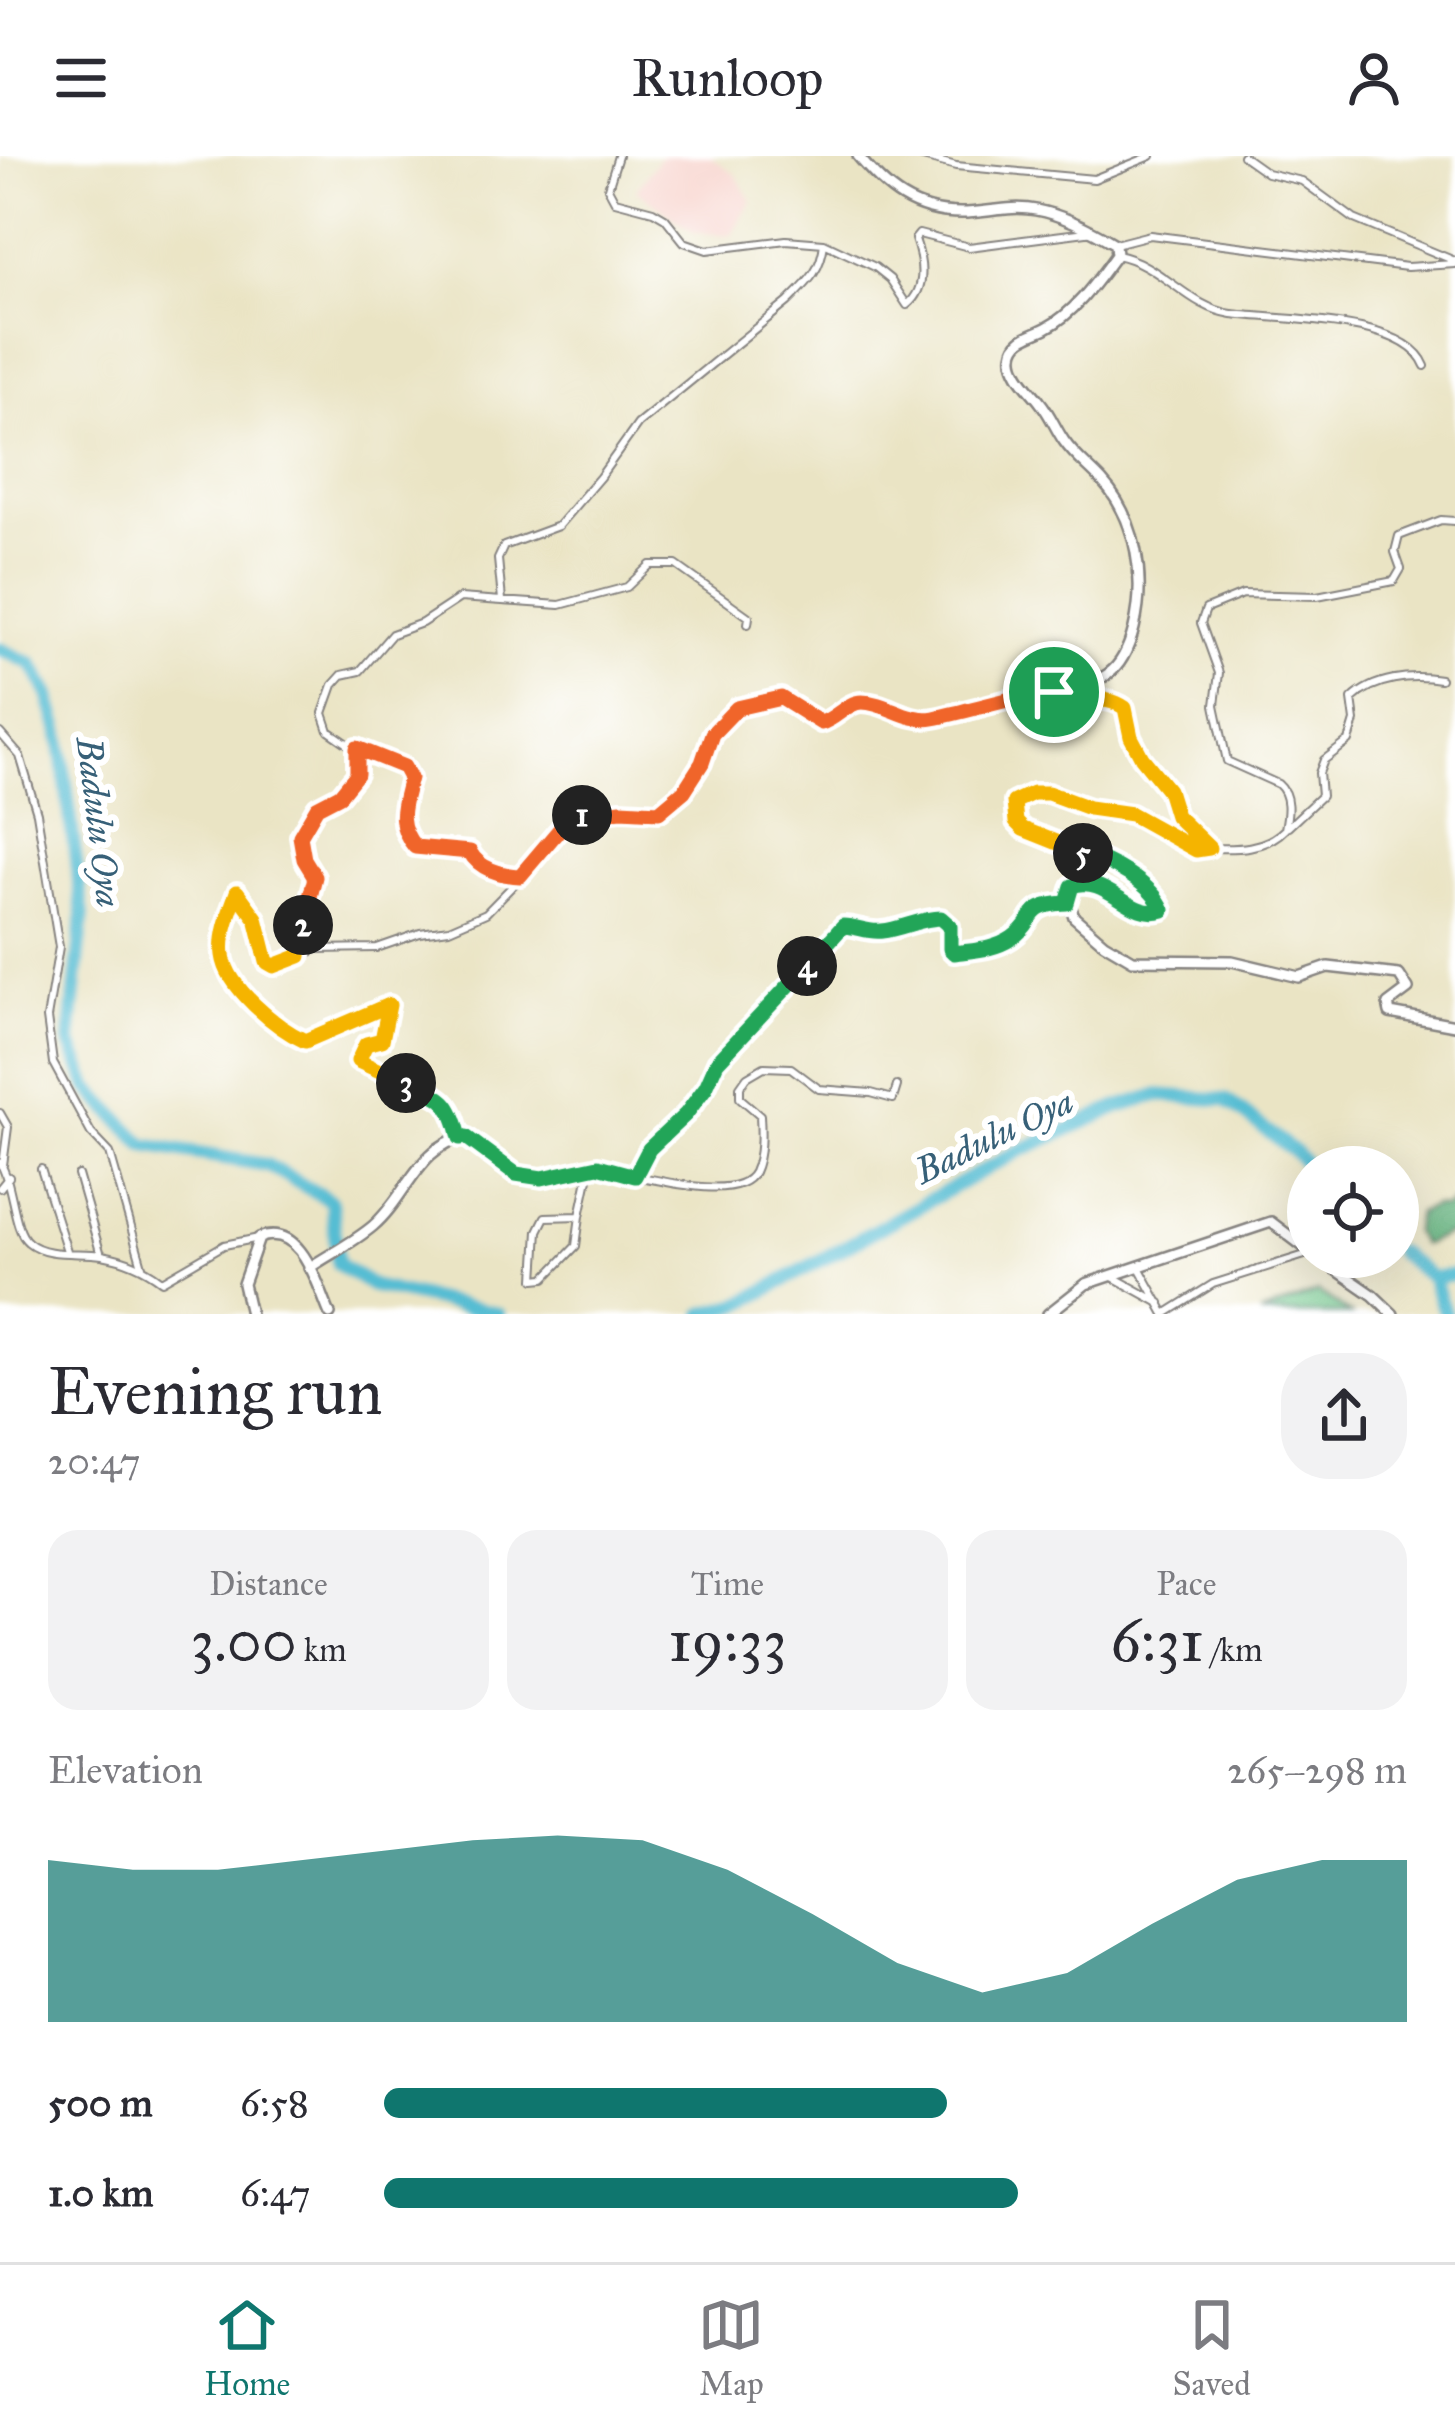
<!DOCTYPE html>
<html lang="en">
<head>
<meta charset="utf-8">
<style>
  :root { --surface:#fff; --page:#f2f2f3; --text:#2b2b33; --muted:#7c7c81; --line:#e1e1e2; --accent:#0f766e }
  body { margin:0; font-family:"IM FELL Great Primer",serif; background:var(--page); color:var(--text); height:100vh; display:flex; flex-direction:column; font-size:45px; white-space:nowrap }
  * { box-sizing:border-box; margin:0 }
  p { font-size:39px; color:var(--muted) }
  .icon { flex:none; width:66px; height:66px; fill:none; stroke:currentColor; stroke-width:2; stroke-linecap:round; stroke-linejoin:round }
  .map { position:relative; height:1158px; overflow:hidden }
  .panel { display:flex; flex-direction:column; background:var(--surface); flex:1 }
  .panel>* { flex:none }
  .fabs { position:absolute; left:1287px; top:990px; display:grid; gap:24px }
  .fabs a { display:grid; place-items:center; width:132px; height:132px; border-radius:50%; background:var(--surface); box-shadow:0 12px 48px #0002; font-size:60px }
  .pin { position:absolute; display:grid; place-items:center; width:102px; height:102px; color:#fff; margin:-51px; border:6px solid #fff; border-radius:50%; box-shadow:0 3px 12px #0007 }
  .km { position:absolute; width:60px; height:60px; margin:-30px; border-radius:50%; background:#222; color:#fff; font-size:33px; line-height:60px; text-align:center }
  .round { display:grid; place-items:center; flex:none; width:126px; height:126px; border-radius:48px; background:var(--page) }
  .overview { display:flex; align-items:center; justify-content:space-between; height:204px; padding:0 48px }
  h1 { font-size:66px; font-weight:600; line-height:90px }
  .figures { display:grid; grid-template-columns:repeat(3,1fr); gap:18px; height:204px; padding:12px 48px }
  .figures div { display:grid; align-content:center; border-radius:30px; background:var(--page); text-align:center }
  .figures b { font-size:60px; font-weight:600 }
  .figures small { font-size:33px; font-weight:400 }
  .figures p { font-size:33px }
  .chart { height:336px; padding:24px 48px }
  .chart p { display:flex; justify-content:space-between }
  .chart svg { width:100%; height:216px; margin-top:12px; fill:var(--accent); opacity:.7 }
  ul { padding:0 48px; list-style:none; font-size:39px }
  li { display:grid; grid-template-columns:192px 144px 1fr; align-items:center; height:90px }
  li i { height:30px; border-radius:15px; background:var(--accent) }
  header { display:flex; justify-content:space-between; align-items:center; height:156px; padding:0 48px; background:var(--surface); font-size:54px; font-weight:600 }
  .dock { display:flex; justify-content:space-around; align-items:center; height:168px; border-top:3px solid var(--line); background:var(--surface); font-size:33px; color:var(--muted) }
  .dock a { display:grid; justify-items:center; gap:6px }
  .dock .current { color:var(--accent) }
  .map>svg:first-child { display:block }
</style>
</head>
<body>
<header><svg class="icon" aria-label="menu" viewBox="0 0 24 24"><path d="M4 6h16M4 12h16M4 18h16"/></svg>Runloop<svg class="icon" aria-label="person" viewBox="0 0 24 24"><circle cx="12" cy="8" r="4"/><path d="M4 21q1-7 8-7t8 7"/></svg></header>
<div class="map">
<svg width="1455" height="1158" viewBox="0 0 1455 1158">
  <rect width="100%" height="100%" fill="#fff"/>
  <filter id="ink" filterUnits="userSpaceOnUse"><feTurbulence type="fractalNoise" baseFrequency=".00833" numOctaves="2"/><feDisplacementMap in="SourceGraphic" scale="24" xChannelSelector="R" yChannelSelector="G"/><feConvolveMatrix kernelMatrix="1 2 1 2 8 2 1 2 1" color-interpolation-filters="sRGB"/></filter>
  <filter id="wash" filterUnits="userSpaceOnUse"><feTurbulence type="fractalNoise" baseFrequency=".004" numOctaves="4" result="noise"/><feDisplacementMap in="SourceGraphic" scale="48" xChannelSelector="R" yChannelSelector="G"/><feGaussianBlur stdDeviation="2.7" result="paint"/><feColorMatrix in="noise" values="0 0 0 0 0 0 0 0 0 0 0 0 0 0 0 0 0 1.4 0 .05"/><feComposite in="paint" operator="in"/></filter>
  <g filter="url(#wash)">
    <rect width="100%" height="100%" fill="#eae4c4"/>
    <!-- built -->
    <path fill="#f7d0c9" d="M661,0h49l25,18 17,27 -21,34 -37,-3 -58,-42z"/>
    <!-- green -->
    <path fill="#76cc90" stroke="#4c7766" stroke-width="3" d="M1318,1136l33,22h-91z"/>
    <!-- forest -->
    <path fill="#60b07a" stroke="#41695a" stroke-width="3" d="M1455,1044v32l-33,13 -8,-13 4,-19 16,-7 11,2z"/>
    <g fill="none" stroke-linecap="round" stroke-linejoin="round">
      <!-- river -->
      <path stroke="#56bdd3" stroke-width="14" d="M0,493l32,15 17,31 10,34 24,186 -13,126 19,47 55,57 123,20 64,36 7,63 34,22 126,28
        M1398,1096l34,26 13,36
        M1432,1122l23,-3
        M704,1158l39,-11 274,-151 99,-44 41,-13 69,5 69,52 13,15"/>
    </g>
  </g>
  <g filter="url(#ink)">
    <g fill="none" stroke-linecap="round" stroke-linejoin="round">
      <!-- street casing -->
      <g stroke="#868380" stroke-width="10">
        <path id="street" d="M618,0l-10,32 7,13 38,10 12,7 19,24 23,8 79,-10 38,3 51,24 15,12 17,26c20,-16 16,-43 8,-66l4,-5 50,13 125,-16
          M919,0l37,10 138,13 57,-23
          M1243,0l24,17 35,8 52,38 101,42
          M1115,88l35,-9 257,32 48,-3
          M1116,99c45,8 72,53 116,59 46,6 174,3 193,52
          M502,444l-4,-41 6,-13 54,-20 42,-49 38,-53 150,-122c20,-20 33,-31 36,-59
          M0,577l20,23 17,57 22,134 -12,71 6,45 38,70 19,20 32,113
          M1288,671l33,-31 -2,-23 5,-13 25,-19 6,-20 -3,-22c22,-21 59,-25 88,-20
          M1209,692c27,1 56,2 76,-19 3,-15 6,-34 -7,-45l-51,-23 -12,-56 4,-32 -18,-50 5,-14 37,-15 74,2 77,-15 7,-12 -6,-17 4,-16 42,-16 14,1
          M520,720c-18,-1 -41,-7 -50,-24l-55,-5c-20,-24 -12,-41 -5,-69l-6,-11 -56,-23 -19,-13 -6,-18 10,-28 9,-10 18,-4 32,-37 30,-11 38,-25 100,7 67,-18 23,-22h26l73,52 -1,7
          M300,800l-2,-9 17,-70c-34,-58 10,-64 42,-103v-26
          M0,957l8,14 -5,38
          M460,982l-8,-32 -15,-11 -78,-34 7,-17 16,-3 7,-36 -84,36c-35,-16 -84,-57 -82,-100 0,-16 10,-30 11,-47l3,-2c21,19 24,43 30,70l7,4 43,-17 60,-1 43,-15 29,-4 37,-16 48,-49 31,-41 17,-8 39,-5 38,2 25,-21 18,-28 10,-29 25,-26 44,-9 40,24c14,-4 26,-21 41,-21 25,0 45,21 72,16 41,-8 77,-22 120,-26
          M0,1007c13,19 13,67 28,79 19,16 51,9 74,13 23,4 42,12 60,26l62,-36 35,-7
          M41,1013l26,82
          M78,1019l23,80
          M635,1020c26,4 104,26 119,-4 8,-17 7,-40 6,-57l-20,-17v-11l7,-10 17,-10 27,1 28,21 52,4 22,6 4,-13
          M0,1032l9,-11
          M580,1060l-4,30 -31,32 -10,1 3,-48 7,-14 35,-1 10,-47
          M1140,1113l25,45
          M1111,1120l49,27
          M1165,1158l48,-30 95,-30"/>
      </g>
      <!-- secondary casing -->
      <g stroke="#868380" stroke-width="14">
        <path id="secondary" d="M858,0c28,34 56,57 103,57 25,0 50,-8 75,-3 27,5 56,20 79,34l1,11c-19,26 -41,58 -70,73 -13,7 -31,9 -33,27 -2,17 18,35 27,47 10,12 15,26 24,39 11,16 25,26 38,40 35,38 44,98 32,147 -12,48 -32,55 -78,61l-2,3c21,16 49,-1 71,16l6,29 11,21 27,32 7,26 33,32 -13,2 -65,-36 -42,-6 -41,-15 -28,4 -7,14c15,47 126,39 150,99 -32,11 -74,-52 -96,-15l7,22 30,26 29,17 99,1 67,16 29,-10 71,8 9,14 -20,15 2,9 65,12
          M1318,1101l55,38 20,19
          M309,1112c21,-14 45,-26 64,-42 34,-29 46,-82 93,-89l32,27 18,10 26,4 57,-12 36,10c22,-44 62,-69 82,-114l126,-136 15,-1 16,7 67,-14 8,7 1,24 4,4c21,-3 40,-3 58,-15 27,-18 10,-33 55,-35
          M250,1158l-7,-30 16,-46c43,-17 58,47 71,76
          M1048,1158l38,-30 185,-62 37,28"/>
      </g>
      <!-- street -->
      <use href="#street" stroke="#fff" stroke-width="6"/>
      <!-- secondary -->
      <use href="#secondary" stroke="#fff" stroke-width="9"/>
    </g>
  </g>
  <g fill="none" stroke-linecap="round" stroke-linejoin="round" filter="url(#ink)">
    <!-- split-1 casing -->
    <g stroke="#fff" stroke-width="24">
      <path id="split-1" d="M582,659l39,-5 38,2 25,-21 18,-28 10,-29 25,-26 44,-10 40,25c15,-4 26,-21 41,-21 25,0 45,21 72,16 41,-8 77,-22 120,-26"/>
    </g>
    <!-- split-2 casing -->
    <g stroke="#fff" stroke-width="24">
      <path id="split-2" d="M303,769l12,-48 -11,-18 -4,-23 17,-29 23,-12 17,-21v-26l47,19 6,11c-7,28 -15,45 5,69l55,5c9,17 31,23 50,24l45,-53 17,-8"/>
    </g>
    <!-- split-3 casing -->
    <g stroke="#fff" stroke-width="24">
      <path id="split-3" d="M303,769l-3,31 -26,10 -7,-4 -11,-44 -19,-26c-6,17 -17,42 -14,63 4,33 54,73 82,86l84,-36 -7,35 -16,4 -8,17 48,22"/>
    </g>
    <!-- split-4 casing -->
    <g stroke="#fff" stroke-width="24">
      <path id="split-4" d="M406,927c36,14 45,15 54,55l6,-1 50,37 26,4 56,-12 37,10 14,-27 37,-35 20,-27 11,-25 90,-96"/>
    </g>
    <!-- split-5 casing -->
    <g stroke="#fff" stroke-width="24">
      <path id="split-5" d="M807,810l36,-40c14,0 25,7 39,5 20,-2 39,-13 59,-13l9,8v23l4,4c21,-3 40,-3 58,-15 27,-18 10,-33 55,-35l5,-17c35,-13 57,35 91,24 -11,-27 -53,-49 -80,-57"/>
    </g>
    <!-- split-6 casing -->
    <g stroke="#fff" stroke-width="24">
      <path id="split-6" d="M1054,536c21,16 49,-1 71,16l6,29 11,21 26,32 8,26 33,32 -13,2 -65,-36 -42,-6 -41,-15h-15l-19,9 2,20 7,7 60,24"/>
    </g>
    <!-- split-1 -->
    <use href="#split-1" stroke="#f0652b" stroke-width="15"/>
    <!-- split-2 -->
    <use href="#split-2" stroke="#f0652b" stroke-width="15"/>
    <!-- split-3 -->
    <use href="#split-3" stroke="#f5b400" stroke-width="15"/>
    <!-- split-4 -->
    <use href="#split-4" stroke="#22a559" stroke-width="15"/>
    <!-- split-5 -->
    <use href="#split-5" stroke="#22a559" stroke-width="15"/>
    <!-- split-6 -->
    <use href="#split-6" stroke="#f5b400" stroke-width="15"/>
  </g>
  <g text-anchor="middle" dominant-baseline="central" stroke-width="12" stroke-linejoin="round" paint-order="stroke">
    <!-- water labels -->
    <g font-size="36" font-style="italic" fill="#376078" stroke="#fff">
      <text transform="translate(99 666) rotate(83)">Badulu Oya</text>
      <text transform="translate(994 980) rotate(-26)">Badulu Oya</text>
    </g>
  </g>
</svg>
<div class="fabs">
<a><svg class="icon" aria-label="locate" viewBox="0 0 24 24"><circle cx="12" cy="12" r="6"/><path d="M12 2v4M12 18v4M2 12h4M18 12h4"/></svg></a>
</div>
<div class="pin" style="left:1054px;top:536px;background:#1e9e55"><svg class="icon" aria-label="arrive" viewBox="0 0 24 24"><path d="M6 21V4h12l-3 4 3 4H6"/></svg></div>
<b class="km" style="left:582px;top:659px">1</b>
<b class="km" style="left:303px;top:769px">2</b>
<b class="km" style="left:406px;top:927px">3</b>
<b class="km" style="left:807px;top:810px">4</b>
<b class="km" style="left:1083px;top:697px">5</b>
</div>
<section class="panel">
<div class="overview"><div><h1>Evening run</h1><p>20:47</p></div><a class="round"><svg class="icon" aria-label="share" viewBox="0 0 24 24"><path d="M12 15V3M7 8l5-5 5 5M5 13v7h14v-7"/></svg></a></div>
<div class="figures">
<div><p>Distance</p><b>3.00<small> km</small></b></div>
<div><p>Time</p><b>19:33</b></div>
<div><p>Pace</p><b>6:31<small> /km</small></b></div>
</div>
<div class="chart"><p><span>Elevation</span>265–298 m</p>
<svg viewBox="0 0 160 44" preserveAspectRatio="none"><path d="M0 44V11L10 13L20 13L30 11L40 9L50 7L60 6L70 7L80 13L90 22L100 32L110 38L120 34L130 24L140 15L150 11L160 11V44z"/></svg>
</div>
<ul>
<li><b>500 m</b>6:58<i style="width:55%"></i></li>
<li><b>1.0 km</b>6:47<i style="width:62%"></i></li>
</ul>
</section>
<nav class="dock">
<a class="current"><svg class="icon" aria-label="home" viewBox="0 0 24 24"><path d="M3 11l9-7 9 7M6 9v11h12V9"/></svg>Home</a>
<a><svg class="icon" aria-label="map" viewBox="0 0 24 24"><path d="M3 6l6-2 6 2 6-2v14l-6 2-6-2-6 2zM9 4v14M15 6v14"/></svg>Map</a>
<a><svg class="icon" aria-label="saved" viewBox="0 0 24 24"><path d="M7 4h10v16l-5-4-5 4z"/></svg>Saved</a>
</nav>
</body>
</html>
